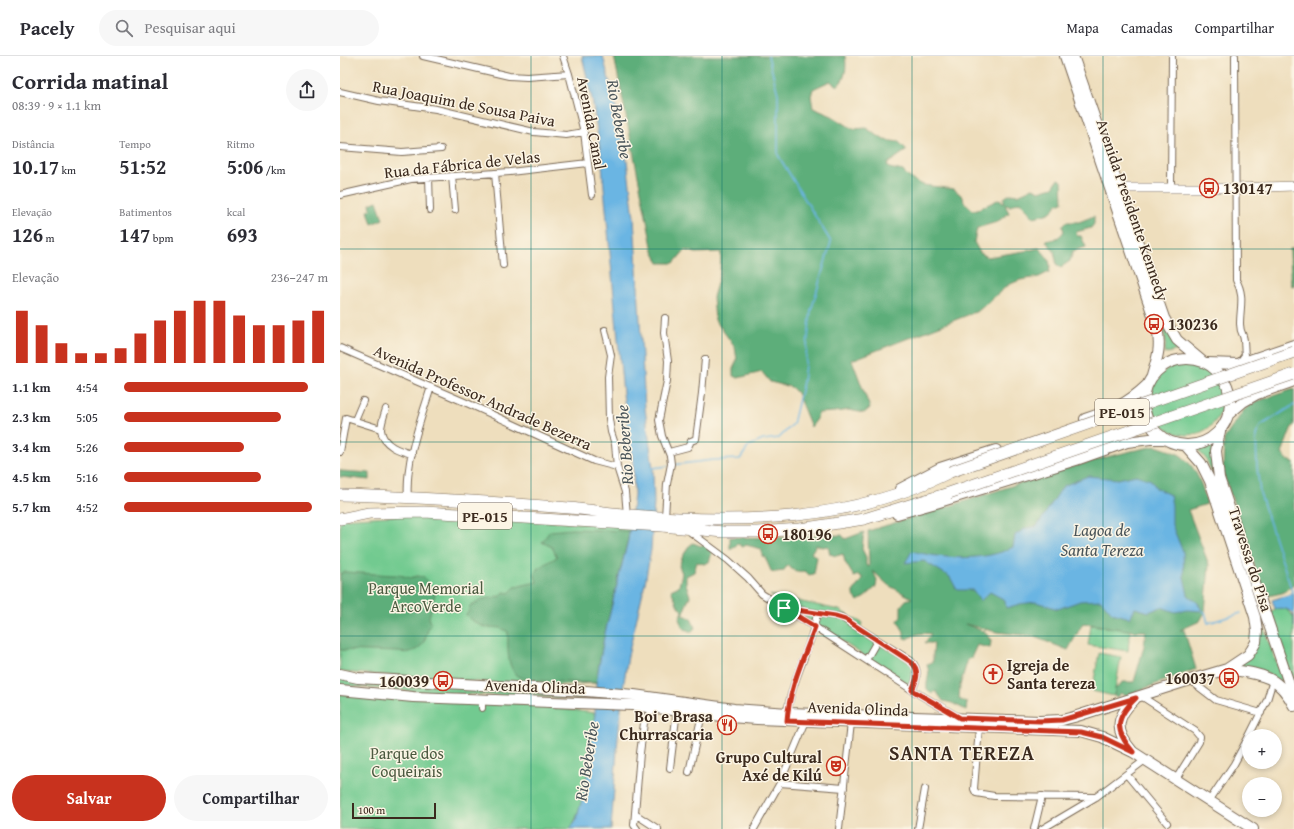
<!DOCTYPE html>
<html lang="pt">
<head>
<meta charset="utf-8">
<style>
  :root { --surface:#fff; --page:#f7f7f7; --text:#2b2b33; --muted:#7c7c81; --line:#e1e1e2; --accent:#c8321e }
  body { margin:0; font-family:"Gentium Book Plus",serif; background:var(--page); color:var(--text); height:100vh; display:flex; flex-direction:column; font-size:15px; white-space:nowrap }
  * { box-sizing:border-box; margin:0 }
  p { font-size:13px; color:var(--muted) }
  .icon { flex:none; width:22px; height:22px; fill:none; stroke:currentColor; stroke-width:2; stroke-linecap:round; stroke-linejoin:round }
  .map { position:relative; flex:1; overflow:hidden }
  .sheet { display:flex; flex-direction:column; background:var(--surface); width:340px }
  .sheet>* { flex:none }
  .buttons { position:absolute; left:902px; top:673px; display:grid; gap:8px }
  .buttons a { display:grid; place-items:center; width:40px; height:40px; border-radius:50%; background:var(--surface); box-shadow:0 2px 6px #0003; font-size:20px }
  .scale { position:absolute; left:12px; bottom:10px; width:84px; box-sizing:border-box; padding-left:4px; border:2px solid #3b2a1e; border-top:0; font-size:11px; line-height:14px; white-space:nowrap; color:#3b2a1e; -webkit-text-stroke:3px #fcf5e5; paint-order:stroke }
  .pin { position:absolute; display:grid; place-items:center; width:34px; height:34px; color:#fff; margin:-17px; border:2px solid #fff; border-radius:50%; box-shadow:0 1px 4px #0007 }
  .round { display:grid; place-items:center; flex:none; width:42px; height:42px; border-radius:21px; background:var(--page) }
  .summary { display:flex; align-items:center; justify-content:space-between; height:68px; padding:0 12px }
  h1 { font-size:22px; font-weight:600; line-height:30px }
  .stats { display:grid; grid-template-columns:repeat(3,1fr); gap:6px; height:68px; padding:4px 12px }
  .stats div { display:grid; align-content:center }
  .stats b { font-size:20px; font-weight:600 }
  .stats small { font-size:11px; font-weight:400 }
  .stats p { font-size:11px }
  .chart { height:112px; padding:8px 12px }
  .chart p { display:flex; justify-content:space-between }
  .chart svg { width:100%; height:72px; margin-top:4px; stroke:var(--accent); stroke-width:6 }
  .action { display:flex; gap:8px; margin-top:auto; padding:8px 12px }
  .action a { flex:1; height:46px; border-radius:24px; background:var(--accent); color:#fff; font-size:16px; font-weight:600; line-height:46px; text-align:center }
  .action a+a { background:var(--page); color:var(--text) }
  ul { padding:0 12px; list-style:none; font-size:13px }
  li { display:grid; grid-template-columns:64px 48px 1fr; align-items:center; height:30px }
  li i { height:10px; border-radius:5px; background:var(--accent) }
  header { display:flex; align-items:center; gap:24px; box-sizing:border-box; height:56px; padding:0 20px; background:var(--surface); border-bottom:1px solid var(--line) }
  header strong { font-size:19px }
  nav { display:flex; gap:22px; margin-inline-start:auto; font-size:14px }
  .search { width:280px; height:36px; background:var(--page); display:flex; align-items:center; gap:10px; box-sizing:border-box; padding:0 14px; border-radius:22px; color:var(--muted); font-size:15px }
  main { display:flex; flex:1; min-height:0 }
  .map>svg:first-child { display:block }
</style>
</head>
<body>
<header>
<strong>Pacely</strong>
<div class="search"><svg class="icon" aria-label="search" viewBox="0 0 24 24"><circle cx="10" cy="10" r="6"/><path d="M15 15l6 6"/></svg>Pesquisar aqui</div>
<nav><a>Mapa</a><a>Camadas</a><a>Compartilhar</a></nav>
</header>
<main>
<section class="sheet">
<div class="summary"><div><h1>Corrida matinal</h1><p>08:39 · 9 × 1.1 km</p></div><a class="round"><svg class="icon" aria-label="share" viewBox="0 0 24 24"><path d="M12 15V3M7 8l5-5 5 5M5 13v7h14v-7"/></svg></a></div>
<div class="stats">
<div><p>Distância</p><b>10.17<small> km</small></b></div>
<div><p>Tempo</p><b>51:52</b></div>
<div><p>Ritmo</p><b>5:06<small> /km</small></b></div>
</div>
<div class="stats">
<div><p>Elevação</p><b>126<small> m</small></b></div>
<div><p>Batimentos</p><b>147<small> bpm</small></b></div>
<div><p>kcal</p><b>693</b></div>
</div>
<div class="chart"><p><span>Elevação</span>236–247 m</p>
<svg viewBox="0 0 160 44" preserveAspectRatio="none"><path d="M5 44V12M15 44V21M25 44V32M35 44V38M45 44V38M55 44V35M65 44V26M75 44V18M85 44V12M95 44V6M105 44V6M115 44V15M125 44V21M135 44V21M145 44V18M155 44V12"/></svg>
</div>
<ul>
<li><b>1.1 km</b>4:54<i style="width:90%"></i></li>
<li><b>2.3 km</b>5:05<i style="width:77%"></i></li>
<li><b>3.4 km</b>5:26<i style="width:59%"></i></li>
<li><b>4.5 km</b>5:16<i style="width:67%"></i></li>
<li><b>5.7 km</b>4:52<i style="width:92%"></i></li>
</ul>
<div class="action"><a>Salvar</a><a>Compartilhar</a></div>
</section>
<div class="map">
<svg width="954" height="773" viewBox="0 0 954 773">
  <rect width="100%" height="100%" fill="#fcf5e5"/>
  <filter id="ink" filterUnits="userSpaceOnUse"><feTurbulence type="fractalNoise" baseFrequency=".025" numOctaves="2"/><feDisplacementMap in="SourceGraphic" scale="8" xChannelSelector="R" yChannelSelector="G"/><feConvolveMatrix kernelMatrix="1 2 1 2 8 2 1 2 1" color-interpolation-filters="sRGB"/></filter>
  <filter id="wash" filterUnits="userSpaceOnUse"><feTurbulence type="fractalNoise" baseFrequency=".012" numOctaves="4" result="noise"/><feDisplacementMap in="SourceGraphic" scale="16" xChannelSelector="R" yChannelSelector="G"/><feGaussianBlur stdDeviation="0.9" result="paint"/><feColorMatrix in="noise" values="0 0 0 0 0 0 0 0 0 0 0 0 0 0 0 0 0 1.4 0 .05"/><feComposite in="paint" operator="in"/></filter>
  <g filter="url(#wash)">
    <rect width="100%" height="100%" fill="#eedebd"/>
    <!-- green -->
    <path fill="#72ca90" stroke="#567a57" d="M809,234l32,59 -17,5 2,-12 -2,-9z
      M811 343a36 36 0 1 1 72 0a36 36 0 1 1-72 0Z
      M875,386l-3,10 1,23 -7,-16 -10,-11 11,-2z
      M82,458l209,12 -3,14 -24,97 -8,46 -60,3 -196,-14v-153z
      M430,539l69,15 23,13 -2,6 9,9 51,31 -9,17z
      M939,552l7,1 8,8v67l-25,-70 6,-5z
      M918,557l26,70 -26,-14 -21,-3 15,-11z
      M751,569l39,5 -2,21 -40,-6z
      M759,597l22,4 -7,39 -22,-5z
      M0,621l243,19 1,3c-81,-4 -163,-5 -244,-14z
      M0,638l142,5 113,14c-4,32 -7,91 -25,116h-230z"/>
    <!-- forest -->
    <path fill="#5dae7a" stroke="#4c6c4c" d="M274,0h231c2,10 1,24 -8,30l-7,-5 -17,8 -2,7 2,12 19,8 21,13 13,-1 18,12 15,2 8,8 -20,14 2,4 14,3 7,7 13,7 31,4 9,8 1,5 9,8c8,-1 19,-8 27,-11l4,5v-6l6,-4 8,1 15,-7 6,3 14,-4 5,-8 4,2 1,21 -6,2c-4,10 -14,11 -24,13 -5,-5 -7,-11 -14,-15l-9,4 -5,-1 4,8 -12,9 -20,6 -3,14 6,11 8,4 37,-6 14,-3c8,9 13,12 10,24l-10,5 -19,3 -12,5 -30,26 -126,49 18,48 -6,5 -15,-3 -15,2 -16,1 -1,6 -6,8 -14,-34 -6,-6 -21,-5 -8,-10 -24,6 -5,-2v-7l4,-9 -2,-13 -20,-27 -2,-23 7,-24 1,-21 -25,1 -11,-3 -11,13h-15l-6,-12z
      M37,145l6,18 -11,5 -4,-13 3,-2 -1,-5z
      M754,160v8l-3,4 -15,4 1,4h4l5,11 -13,4 -3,10 -9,6 -4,-2 -3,-14 -8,-10c8,-2 13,-2 18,-10l-2,-5 4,-4h13z
      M954,192v38l-3,-1 -1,-36z
      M954,333v36l-3,4 -9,24 5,7 7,2v123l-12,8 -14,3 -10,-14 -5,-23 -30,-86 1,-34 20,-29 11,-8z
      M816,390c8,3 17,5 24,9 16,10 23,32 27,49l-19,6 21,55 -4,47 -5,9 -20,9h4l12,39 -72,27 -3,-3 -4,4 -3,-1 1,-8 4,-1 3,-5h12l10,-36 2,-15h-13l-50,-8 -15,27 -36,-14 -35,-4 -32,-8 20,8 6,9 -1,7 -13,-3 -6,13 -3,1 -8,26 -1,14 8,4 -1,7 -14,-7 -9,-2 -7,-10 -4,3 -5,-5c-1,-11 4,-13 0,-24l6,-4v-7l1,-11h-9l6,-9c-10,-2 -15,0 -24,5l-3,-1v-6l-6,-11 3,-5v-10l5,-6 6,-2 -24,-13 -15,-14 4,9 -1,7 -11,10 -7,4 -5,-6v-3l10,-14 -5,-3 -4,2 -9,-15 -2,-8 -7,2 -6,-2 -2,-8 -6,1 -6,-2 -5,8 6,4 -3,17 -5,1 -4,-4c-7,1 -13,0 -17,-6l-5,6 -7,1 -5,-1 -6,-14 -3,-1v-7l-16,-4 -3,2 -5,-3 -8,5v-12l43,1 69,-3 3,4 19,-7 -2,17 4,8v8l3,2 -1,-36c36,-11 73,-22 110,-34 58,-19 118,-40 178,-51z
      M0,413l1,2 29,2v7l-30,-3z
      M232,473l58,2 -26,106 -8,46c-14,-1 -73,0 -80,-8 -10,-11 -8,-30 -8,-43 -9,-6 -12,-4 -22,-5 -7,-1 -15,-7 -20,-12l3,-4v-4l13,-8 11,-1 4,-2 3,1 4,-5 5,1 6,-6 22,-5 -3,-8 4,-6 19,-11 -5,-10 -10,-5 8,-11z
      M353,487l8,3 3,-2 9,6 -4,12 -5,2 -7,-2 -3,10 -8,4v8l4,12 -8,19 9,3 4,10 -4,4 -8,-4 -4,-9 3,-8 -4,-5 -7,-16 8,-4 3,-13 -3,-7 3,-8 6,-11z
      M4,516l48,3h8l10,3 7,-2 8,2 10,16 -6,23 2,7c-4,6 -4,10 -6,15 -4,12 -17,15 -27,13l-58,-2v-76z"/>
    <!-- water -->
    <path fill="#6bb5e3" stroke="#537080" d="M242,0h21l14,55 10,50 7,56 11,191 8,60 1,35 -3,47 -6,33 -17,73 -4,26 -6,55 -7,92h-41l6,-8 10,-37 9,-71 1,-30 8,-46 24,-97 6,-45 -1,-34 -10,-67 -22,-239 -9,-56z
      M796,419l15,5 5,8 14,7 2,10v20l11,27 1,25 4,18 10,8 4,8 -15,-1 -12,2 -14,-5 -12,5 -14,-4 -5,10 -18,-5 -11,-13 -21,1 -22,8 -22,-7 -16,2 -14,4 -1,-8 -15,-8 -10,9 -7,-11h-16l-7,-13 -26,-16 -19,2 7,-12c30,8 73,11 101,-4l2,-12 11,-7 11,-2 26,-40 25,-10 30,3z
      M954,537v34c0,-3 0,-7 0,-10 -2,-8 -12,-10 -19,-8l-3,-9z"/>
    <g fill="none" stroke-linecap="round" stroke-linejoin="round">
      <!-- stream -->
      <path stroke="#6bb5e3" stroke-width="1.5" d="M332,409l41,-5 27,-1 9,-13 14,-6 16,-2 14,-14 10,-42 8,-71 20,-69 -53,-87v-61l-10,-38
        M312,412l16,-2
        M953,538l-33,-101 -3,-26 -1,-32 4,-9 34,-21
        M862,555l3,1 3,11 33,-10"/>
    </g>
  </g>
  <g filter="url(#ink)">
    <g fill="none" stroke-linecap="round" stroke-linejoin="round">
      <!-- street casing -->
      <g stroke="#7a6956" stroke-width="8">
        <path id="street" d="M83,0l86,20 18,1 42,-3
          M223,0l6,18 15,58 8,63
          M895,0l1,224c9,16 4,27 4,44 0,5 1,8 3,12 2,5 1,14 2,19l-6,8
          M0,36l39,9 57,8 98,23 32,3 18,-3
          M0,91l62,5 39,-3
          M155,117l8,92
          M112,120l3,34
          M89,121l1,33
          M831,132l1,-132
          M0,139l71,-16 99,-7 78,-9
          M265,274l6,25 -3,22 1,42 2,13 4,12 2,23 8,25 2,23
          M0,292l129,56 125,57 23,6
          M46,353c-2,6 -5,15 -5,21 2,16 19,21 31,24
          M15,364l8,-19
          M0,396l6,-34 35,11
          M329,396l19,-5 3,-6 5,-2 6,-46 3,-34
          M68,443c-3,-38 12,-77 23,-112
          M325,461l2,-33 4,-20 -1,-8 -8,-20 -3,-16 8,-39 1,-20 -4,-28 1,-15
          M349,475l39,29 20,18 14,16 53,33 97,63 46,27
          M447,552l54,9 70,44c9,9 6,19 1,29
          M526,604l11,-19
          M850,624l26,20 45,13
          M801,640l54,35 5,6 -1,5 -23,37
          M298,650l6,17
          M142,652v-9
          M447,659c4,-36 25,-67 30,-102
          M639,672l-5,61 2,4 18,3 102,1
          M909,680l18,-36 6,-20
          M330,712l7,-58
          M349,716l13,-58
          M787,719l40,48
          M440,727l64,5
          M869,745l25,-37 15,-28
          M295,758l23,15
          M297,773l-3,-4 6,-72 4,-30 5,-8 7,-7
          M414,773l26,-46 26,-62
          M499,773l12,-106
          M578,773l7,-40
          M694,773l8,-33
          M702,773l54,-32 49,-37"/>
      </g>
      <!-- secondary casing -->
      <g stroke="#7a6956" stroke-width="10">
        <path id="secondary" d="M779,132h117l58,-2"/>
      </g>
      <!-- primary casing -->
      <g stroke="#7a6956" stroke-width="12">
        <path id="primary" d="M725,0l92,271c4,20 1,29 -5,49
          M733,0l91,262 13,22 25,21
          M804 346a43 43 0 1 1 86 0a43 43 0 1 1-86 0Z
          M867,307l31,1 56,-19
          M889,358l14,-12 14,-8 37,-13
          M745,363c27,-9 42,-15 62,-34
          M880,375l-4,20 3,27 75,220
          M560,433l40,-21 56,-18
          M557,458l39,-11 140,-43 51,-18 23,-3h16
          M887,613c32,5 51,5 67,37
          M0,618l18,4 228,13 48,4 100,14 54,4 252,8 22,-1 12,-3 116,-37 37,-11 21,-14 4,-6 4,-7 1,-11 -2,-14 -45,-136 -9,-18 -16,-18
          M0,634l73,7 219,8 98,12 27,2 324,12 21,6 31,15 120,77
          M792,695c-17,-20 -17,-33 2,-51"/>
      </g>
      <!-- highway casing -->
      <g stroke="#7a6956" stroke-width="12">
        <path id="highway" d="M0,439c76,2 153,7 229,13 21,2 41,5 62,7 108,9 220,7 319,-43
          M0,463l29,-6 55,-1 238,14 61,6h34l43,-3 64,-10 85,-26"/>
      </g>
      <!-- street -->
      <use href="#street" stroke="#fff" stroke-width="6"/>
      <!-- secondary -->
      <use href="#secondary" stroke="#fff" stroke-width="9"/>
      <!-- primary -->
      <use href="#primary" stroke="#fff" stroke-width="10"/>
      <!-- highway -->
      <use href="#highway" stroke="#fff" stroke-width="11"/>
      <!-- highway-bridge casing -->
      <g stroke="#7a6956" stroke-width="12" stroke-linecap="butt">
        <path id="highway-bridge" d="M610,416l344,-120
          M609,437l345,-119"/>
      </g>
      <!-- highway-bridge -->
      <use href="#highway-bridge" stroke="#fff" stroke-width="11"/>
    </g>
  </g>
  <g fill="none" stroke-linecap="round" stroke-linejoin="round" filter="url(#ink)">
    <!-- route casing -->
    <g stroke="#fff" stroke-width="8">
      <path id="route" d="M444,552l51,8 10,3 66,43c9,8 6,18 1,28l48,28 80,3 22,-1 74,-22c-21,20 -22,32 -3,54l-31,-15 -21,-5 -294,-11c2,-33 17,-64 28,-94z"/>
    </g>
    <!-- route -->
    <use href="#route" stroke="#c8321e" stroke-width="5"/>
  </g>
  <!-- grid -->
  <path fill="none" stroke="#0f766e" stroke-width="1" stroke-opacity="0.55" d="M191,0v773M382,0v773M572,0v773M763,0v773M0,193h954M0,386h954M0,580h954"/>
  <!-- icons -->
  <defs>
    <g id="bus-ring" transform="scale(1)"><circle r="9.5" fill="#fcf5e5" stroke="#c8321e" stroke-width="1.5"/><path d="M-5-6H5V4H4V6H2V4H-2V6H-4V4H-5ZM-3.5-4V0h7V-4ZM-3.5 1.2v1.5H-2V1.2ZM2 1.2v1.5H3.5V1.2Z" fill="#c8321e"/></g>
    <g id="church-ring" transform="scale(1)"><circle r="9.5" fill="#fcf5e5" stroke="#c8321e" stroke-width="1.5"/><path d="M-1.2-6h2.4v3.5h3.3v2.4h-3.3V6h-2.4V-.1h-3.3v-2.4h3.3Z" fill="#c8321e"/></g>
    <g id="restaurant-ring" transform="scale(1)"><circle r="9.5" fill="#fcf5e5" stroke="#c8321e" stroke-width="1.5"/><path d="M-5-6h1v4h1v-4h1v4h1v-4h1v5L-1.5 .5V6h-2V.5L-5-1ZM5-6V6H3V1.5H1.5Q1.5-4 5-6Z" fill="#c8321e"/></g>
    <g id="theatre-ring" transform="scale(1)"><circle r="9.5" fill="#fcf5e5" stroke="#c8321e" stroke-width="1.5"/><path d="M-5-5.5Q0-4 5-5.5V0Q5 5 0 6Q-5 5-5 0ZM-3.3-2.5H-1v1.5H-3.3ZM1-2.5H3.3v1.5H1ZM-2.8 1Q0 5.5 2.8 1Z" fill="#c8321e"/></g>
  </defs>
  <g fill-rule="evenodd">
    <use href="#bus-ring" x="869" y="132"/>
    <use href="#bus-ring" x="814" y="268"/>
    <use href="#bus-ring" x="428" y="478"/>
    <use href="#church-ring" x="653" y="618"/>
    <use href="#bus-ring" x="889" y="622"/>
    <use href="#bus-ring" x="103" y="625"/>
    <use href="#restaurant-ring" x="387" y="669"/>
    <use href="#theatre-ring" x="496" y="710"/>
  </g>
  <g text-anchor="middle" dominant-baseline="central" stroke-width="3" stroke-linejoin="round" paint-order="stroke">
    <!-- shield labels -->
    <g fill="#fcf5e5" stroke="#75675a" stroke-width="1">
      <rect x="755" y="343" width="54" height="26" rx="3"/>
      <rect x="118" y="447" width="54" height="26" rx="3"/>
    </g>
    <g font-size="15" font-weight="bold" fill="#3b2a1e">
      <text x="782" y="356">PE-015</text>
      <text x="145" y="460">PE-015</text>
    </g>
    <!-- street labels -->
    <g font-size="16" fill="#3b2a1e" stroke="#fcf5e5">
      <text transform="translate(124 47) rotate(11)">Rua Joaquim de Sousa Paiva</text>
      <text transform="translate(252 67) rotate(79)">Avenida Canal</text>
      <text transform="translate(122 108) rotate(-6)">Rua da Fábrica de Velas</text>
      <text transform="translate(793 154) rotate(71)">Avenida Presidente Kennedy</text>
      <text transform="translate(143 341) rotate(24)">Avenida Professor Andrade Bezerra</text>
      <text transform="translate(911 503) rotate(72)">Travessa do Pisa</text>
      <text transform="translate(195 630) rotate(2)">Avenida Olinda</text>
      <text transform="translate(518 652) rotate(2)">Avenida Olinda</text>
    </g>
    <!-- poi labels -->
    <g font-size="16" font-weight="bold" fill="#3b2a1e" stroke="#fcf5e5" text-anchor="start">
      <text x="883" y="132">130147</text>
      <text x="828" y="268">130236</text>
      <text x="442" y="478">180196</text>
      <text x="667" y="609">Igreja de<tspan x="667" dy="18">Santa tereza</tspan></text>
      <text x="875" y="622" text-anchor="end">160037</text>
      <text x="89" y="625" text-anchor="end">160039</text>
      <text x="373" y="660" text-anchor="end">Boi e Brasa<tspan x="373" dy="18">Churrascaria</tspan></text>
      <text x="482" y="701" text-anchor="end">Grupo Cultural<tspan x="482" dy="18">Axé de Kilú</tspan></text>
    </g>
    <!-- park labels -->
    <g font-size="16" fill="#4c5a40" stroke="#fcf5e5">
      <text x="86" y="532">Parque Memorial<tspan x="86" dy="18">ArcoVerde</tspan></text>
      <text x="67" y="697">Parque dos<tspan x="67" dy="18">Coqueirais</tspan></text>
    </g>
    <!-- water labels -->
    <g font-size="17" font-style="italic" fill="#495459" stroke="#fcf5e5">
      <text transform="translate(280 63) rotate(80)">Rio Beberibe</text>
      <text transform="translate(284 389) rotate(-94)">Rio Beberibe</text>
      <text x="762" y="473">Lagoa de<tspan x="762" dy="20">Santa Tereza</tspan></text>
      <text transform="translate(246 705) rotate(-81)">Rio Beberibe</text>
    </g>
    <!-- district labels -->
    <g font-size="20" font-weight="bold" letter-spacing="1" fill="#3b2a1e" stroke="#fcf5e5">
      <text x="622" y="696">SANTA TEREZA</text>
    </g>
  </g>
</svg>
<div class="buttons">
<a>+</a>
<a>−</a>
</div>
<div class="scale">100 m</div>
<div class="pin" style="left:444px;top:552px;background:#1e9e55"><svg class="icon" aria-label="arrive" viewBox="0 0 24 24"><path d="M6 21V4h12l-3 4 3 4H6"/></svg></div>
</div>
</main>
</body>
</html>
